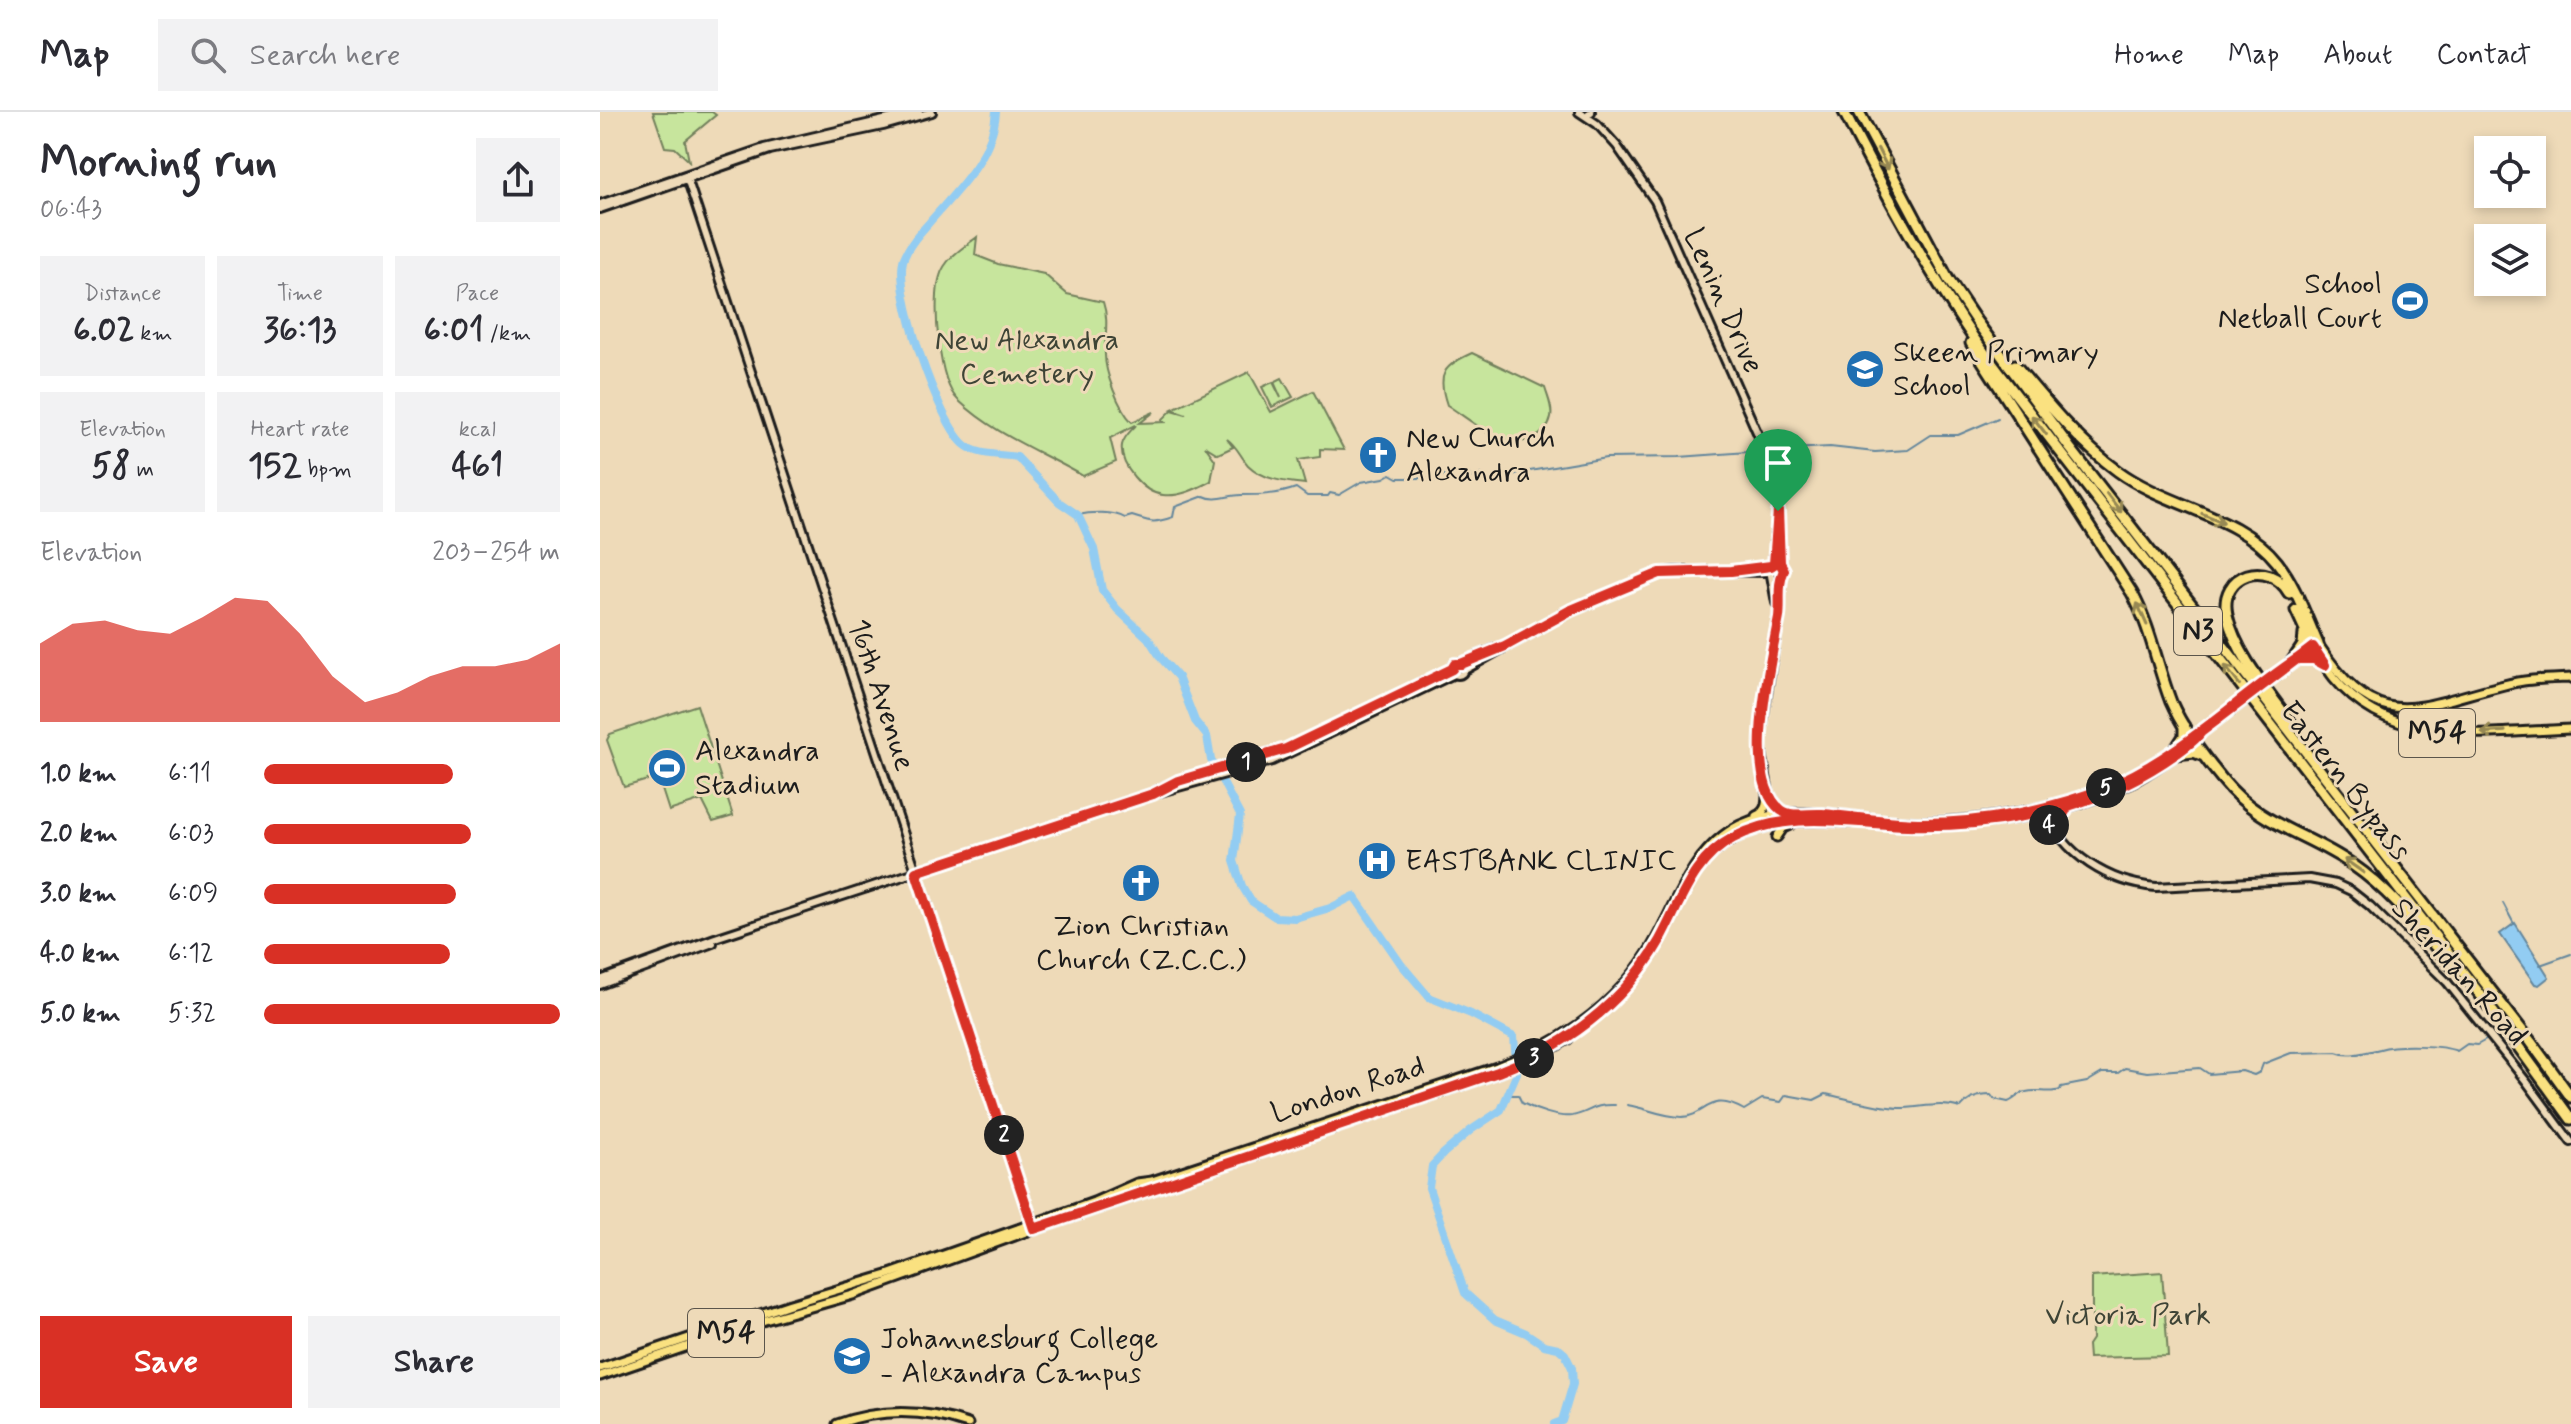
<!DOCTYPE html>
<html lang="en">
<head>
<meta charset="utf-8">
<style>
  :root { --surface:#fff; --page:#f2f2f3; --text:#2b2b33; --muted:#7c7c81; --line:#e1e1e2; --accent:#d93025 }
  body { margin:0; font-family:Mynerve,sans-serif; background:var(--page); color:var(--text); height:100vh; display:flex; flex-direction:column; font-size:30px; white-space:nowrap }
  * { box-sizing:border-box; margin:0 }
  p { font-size:26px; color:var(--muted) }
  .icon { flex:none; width:44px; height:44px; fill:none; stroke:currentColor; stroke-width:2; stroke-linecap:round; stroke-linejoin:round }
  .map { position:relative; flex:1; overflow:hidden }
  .side { display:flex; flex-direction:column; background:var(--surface); width:600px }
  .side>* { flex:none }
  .buttons { position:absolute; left:1874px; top:24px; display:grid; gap:16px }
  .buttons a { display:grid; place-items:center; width:72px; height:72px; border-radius:0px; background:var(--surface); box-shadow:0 4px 12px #0003; font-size:40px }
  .pin { position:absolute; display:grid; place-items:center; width:68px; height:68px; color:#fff; margin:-82px -34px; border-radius:50% 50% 50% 0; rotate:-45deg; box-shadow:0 0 8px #0007 }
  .pin .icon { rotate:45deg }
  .km { position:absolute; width:40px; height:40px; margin:-20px; border-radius:50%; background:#222; color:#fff; font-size:22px; line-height:40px; text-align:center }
  .round { display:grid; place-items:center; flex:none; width:84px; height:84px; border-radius:0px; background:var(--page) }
  .overview { display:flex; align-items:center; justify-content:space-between; height:136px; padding:0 40px }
  h1 { font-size:44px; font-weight:700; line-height:60px }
  .metrics { display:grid; grid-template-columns:repeat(3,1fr); gap:12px; height:136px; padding:8px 40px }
  .metrics div { display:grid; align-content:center; border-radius:0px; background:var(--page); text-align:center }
  .metrics b { font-size:34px; font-weight:700 }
  .metrics small { font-size:22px; font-weight:400 }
  .metrics p { font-size:22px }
  .chart { height:224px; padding:16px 40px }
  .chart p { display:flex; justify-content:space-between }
  .chart svg { width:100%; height:144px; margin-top:8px; fill:var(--accent); opacity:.7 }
  .cta { display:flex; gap:16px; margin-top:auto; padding:16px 40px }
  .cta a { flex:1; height:92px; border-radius:0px; background:var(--accent); color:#fff; font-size:32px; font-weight:700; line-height:92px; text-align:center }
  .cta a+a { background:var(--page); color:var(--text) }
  ul { padding:0 40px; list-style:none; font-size:26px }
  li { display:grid; grid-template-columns:128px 96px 1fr; align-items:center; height:60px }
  li i { height:20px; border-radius:10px; background:var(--accent) }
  header { display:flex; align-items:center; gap:48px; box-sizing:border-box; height:112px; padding:0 40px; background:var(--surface); border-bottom:2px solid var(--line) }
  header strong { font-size:38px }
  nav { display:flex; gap:44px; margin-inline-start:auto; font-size:28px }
  .search { width:560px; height:72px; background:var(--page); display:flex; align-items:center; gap:20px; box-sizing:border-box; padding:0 28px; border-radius:0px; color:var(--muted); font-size:30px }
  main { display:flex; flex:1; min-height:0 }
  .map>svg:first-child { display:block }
</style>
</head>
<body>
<header>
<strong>Map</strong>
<div class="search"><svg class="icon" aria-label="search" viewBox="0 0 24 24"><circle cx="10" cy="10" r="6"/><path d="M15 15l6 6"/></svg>Search here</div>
<nav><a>Home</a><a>Map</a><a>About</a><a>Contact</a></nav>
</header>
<main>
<section class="side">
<div class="overview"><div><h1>Morning run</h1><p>06:43</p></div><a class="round"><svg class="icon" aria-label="share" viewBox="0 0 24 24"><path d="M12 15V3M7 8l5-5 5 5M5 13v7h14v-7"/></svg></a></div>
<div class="metrics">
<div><p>Distance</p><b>6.02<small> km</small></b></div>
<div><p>Time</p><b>36:13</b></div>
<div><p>Pace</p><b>6:01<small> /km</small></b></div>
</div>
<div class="metrics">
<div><p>Elevation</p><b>58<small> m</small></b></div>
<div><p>Heart rate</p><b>152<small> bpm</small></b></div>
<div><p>kcal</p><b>461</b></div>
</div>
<div class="chart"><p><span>Elevation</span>203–254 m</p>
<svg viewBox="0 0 160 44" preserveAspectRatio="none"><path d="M0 44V20L10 14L20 13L30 16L40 17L50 12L60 6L70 7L80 17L90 30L100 38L110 35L120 30L130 27L140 27L150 25L160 20V44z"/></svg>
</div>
<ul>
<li><b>1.0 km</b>6:11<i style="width:64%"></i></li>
<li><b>2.0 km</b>6:03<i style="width:70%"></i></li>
<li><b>3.0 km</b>6:09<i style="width:65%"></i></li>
<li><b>4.0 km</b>6:12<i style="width:63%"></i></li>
<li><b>5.0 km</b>5:32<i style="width:100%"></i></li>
</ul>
<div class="cta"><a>Save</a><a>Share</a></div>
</section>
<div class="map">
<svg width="1971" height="1312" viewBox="0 0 1971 1312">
  <rect width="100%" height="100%" fill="#eedab8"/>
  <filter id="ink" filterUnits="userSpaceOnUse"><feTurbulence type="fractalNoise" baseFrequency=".0125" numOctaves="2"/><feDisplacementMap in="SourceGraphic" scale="16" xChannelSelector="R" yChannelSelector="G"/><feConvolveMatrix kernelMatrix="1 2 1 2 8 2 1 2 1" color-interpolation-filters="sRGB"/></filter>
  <g filter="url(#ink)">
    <!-- green -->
    <path fill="#c7e59d" stroke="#72805c" stroke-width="2" d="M53,0h59l4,3 -31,26 4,20 -14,-13 -10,-1z
      M377,125l-2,18 23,9 46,10 23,20 36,8c6,18 2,32 2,50 -1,20 14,57 27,70l22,-10 -14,11 25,-1 -3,-2 10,-10 14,4 -14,-5 77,-37 22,40 42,-21 31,59 -24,-1v8l-22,3 7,24c-19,-2 -42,-4 -57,-19 -8,-9 -11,-19 -21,-26l6,8 -15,7 -13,-8 10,14 -4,21c-15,8 -31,16 -48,14 -20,-2 -44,-30 -41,-50 2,-9 9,-14 14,-20l-26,13 6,24 -33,14c-43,-25 -88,-41 -125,-76 -20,-19 -26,-98 -18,-124 5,-18 23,-28 37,-39z
      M872,241l73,35c3,10 8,20 6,30 -4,19 -28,27 -46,23 -12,-2 -45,-28 -58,-36 -11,-32 -3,-39 25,-52z
      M682,266l11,19 -21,10 -10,-20 11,-5 8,16 -7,-16z
      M97,593l36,111 -20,6 -11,-22 -33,11 -11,-34 -34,10 -17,-47 3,-6z
      M1562,1160l6,84 -79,2 -1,-13 4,-6v-62z"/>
    <!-- water -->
    <path fill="#92ccf2" stroke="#63869c" stroke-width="2" d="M1915,811l34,54 -10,8 -4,-1 -35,-50z"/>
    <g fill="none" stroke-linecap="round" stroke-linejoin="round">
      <!-- stream -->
      <path stroke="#63869c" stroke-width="2" d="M1168,338l62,-3 45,5 33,-2 23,-15h27l40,-17
        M478,403c13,-3 35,-4 47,3l7,-2c19,6 20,8 41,1l2,-10 29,-11c12,6 24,-1 37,-1 18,0 36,0 55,-7l11,8h21l2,-3 9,2 22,-13 23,-4 7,-4 7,4h29l5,5c11,-11 21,-10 36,-10l4,6 10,-5 9,9 27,-10 88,-15 73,-1 83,-6
        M1903,791l11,21
        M1940,853l31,-11
        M907,983h11l4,8c14,7 36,15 50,13 18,-3 20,-12 43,-11
        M1027,993c19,3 35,12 55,12 25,-1 27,-27 62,-7l18,-11 19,3 5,-7 28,5 12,-6c23,5 49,13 73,14 22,0 40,-7 62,0 8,-10 17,-13 30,-13l3,4 14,3c6,-2 11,-9 18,-10 12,-3 23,2 34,-2l1,-3 26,-5 15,-9h16l7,-5 22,4 53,-4 9,6 33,-3 12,4 6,-3 3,-8 28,-11 45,-1c14,6 30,0 44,-3 17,-5 61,-4 77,2l10,-7 10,1 9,-5"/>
      <!-- river -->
      <path stroke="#92ccf2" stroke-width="8" d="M396,0c-3,45 -39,78 -68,112 -9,10 -19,21 -24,34 -12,30 35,166 61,187 14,11 35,9 52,12l42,45 19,13 16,34 8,41 15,19 31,29 13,20 17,19 17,44 12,15 4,24 29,55 -6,46 8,25 9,15 24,16 20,1 35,-10 24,-12 47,68 28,33 42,17 43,23 3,36 -16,37 -30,20 -27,23 -12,13 -3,22 36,105 30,27 31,13 18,12 14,3 7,6 7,14 1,16 -11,37 -8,3"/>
      <!-- minor casing -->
      <g stroke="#1c1c1c" stroke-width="12">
        <path id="minor" d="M979,0l6,4 6,-4
          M985,4l12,8 20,22 38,55 109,247c15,36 15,76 16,115
          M86,63l348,1053
          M0,92l164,-56 154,-36
          M0,97l170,-59 113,-24 49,-14
          M1176,491l-6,-33 4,-6 2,-31
          M852 557a6 6 0 1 1 12 0a6 6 0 1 1-12 0Z
          M861,552l33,-15
          M865,558l98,-56 97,-41 15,-2 96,1
          M557,679l21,-10 108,-32 166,-80
          M1445,697c17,46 65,74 111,78l153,-8 27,5 15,7 19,15 77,76 79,99 45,61
          M1174,711l-14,-82 19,-128 2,-38
          M0,868l115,-42 438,-144 119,-33 182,-87
          M0,873l113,-42"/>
      </g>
      <!-- major casing -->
      <g stroke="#1c1c1c" stroke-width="13">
        <path id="major" d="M1713,535c7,10 13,21 21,31 59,72 155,54 237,51
          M1677,562l41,-30c61,93 96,63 186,41 22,-6 44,-6 67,-7
          M1168,681l9,14 10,7
          M1156,704c12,-5 11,-16 11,-28
          M1435,704l21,14
          M1390,709c51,-5 103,-18 148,-42 20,-11 38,-26 57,-38
          M1460,716v-10l8,-12
          M1177,725l6,-9 9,-4
          M1102,751c39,-43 94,-45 148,-41
          M0,1256l190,-64 97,-29 207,-73 43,-19 15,-2 345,-114c62,-23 117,-60 152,-116 27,-44 41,-101 91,-126 50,-24 110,-5 162,-3 70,3 175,-14 236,-49 33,-19 65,-42 95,-65
          M0,1264l165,-56 88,-25 181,-66 464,-157 37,-14 33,-19
          M237,1312c44,-16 87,-15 131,0"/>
      </g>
      <!-- highway casing -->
      <g stroke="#1c1c1c" stroke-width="15">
        <path id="highway" d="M1244,0c37,73 76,145 121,213 20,31 44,60 66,89l455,588 85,117
          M1259,0l89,167 28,42 94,127 461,594 40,55
          M1371,231l161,250c19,35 25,73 39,109 12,27 32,54 51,77 39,48 84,53 131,86 38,26 68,65 98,100
          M1415,253c31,37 63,77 103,106 49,36 121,43 159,91 19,24 29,55 41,82
          M1689,481c-20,-35 -71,-20 -62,22 9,40 43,78 66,111
          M1696,498l17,37
          M1691,551l12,-18 1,-11
          M1577,635l7,-11v-10
          M1576,642l18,-2 10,4"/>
      </g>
      <!-- minor -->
      <use href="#minor" stroke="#eedab8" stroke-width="6"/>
      <!-- major -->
      <use href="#major" stroke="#fae180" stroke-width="7"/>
      <!-- highway -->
      <use href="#highway" stroke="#fae180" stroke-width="9"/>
      <!-- major-bridge casing -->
      <g stroke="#1c1c1c" stroke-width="13" stroke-linecap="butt">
        <path id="major-bridge" d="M1633,596l44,-34"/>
      </g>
      <!-- major-bridge -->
      <use href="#major-bridge" stroke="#fae180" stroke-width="7"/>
    </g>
    <!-- one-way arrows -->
    <defs><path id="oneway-shaft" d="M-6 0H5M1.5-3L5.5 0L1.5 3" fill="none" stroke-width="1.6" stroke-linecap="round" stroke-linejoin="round" transform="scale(2)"/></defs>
    <g stroke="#968853">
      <use href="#oneway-shaft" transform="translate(1283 47) rotate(63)"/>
      <use href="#oneway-shaft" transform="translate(1439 313) rotate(-128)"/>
      <use href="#oneway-shaft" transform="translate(1514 391) rotate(52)"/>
      <use href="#oneway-shaft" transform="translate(1613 406) rotate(22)"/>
      <use href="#oneway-shaft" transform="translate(1542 502) rotate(-114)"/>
      <use href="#oneway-shaft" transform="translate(1632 563) rotate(-128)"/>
      <use href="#oneway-shaft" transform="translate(1893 620) rotate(176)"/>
      <use href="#oneway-shaft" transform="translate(1754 754) rotate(-145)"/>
    </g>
  </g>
  <g fill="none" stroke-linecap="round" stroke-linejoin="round" filter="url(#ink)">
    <!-- route casing -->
    <g stroke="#fff" stroke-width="16">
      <path id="route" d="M1178,399l-4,53 -3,2 -40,5 -71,2 -89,37 -66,36 -44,18h-6l-3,5 -166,80 -108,32 -25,13 -237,78 118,357 464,-157c67,-26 125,-67 162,-132 21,-38 32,-80 73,-102 55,-29 115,-15 174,-13 40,1 82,-2 121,-10l12,2 21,19 -2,-14 9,-16c41,-12 75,-29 109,-53 9,-7 18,-12 24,-21 37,-28 75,-57 112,-85l12,18 -11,-6h-17c-63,42 -118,99 -189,128 -56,23 -124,36 -184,36 -34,0 -68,-6 -102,-9 -13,-1 -31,4 -41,-4 -40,-31 -10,-149 -2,-193 2,-16 -2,-33 5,-47l-4,-7 -2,-52"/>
    </g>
    <!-- route -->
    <use href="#route" stroke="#d93025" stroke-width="10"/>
  </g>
  <!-- icons -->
  <defs>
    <g id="stadium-disc" transform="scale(2)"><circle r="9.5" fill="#1f6fb2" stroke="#eedab8"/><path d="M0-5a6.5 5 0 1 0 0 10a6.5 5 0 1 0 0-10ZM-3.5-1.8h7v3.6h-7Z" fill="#fff"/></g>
    <g id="school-disc" transform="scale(2)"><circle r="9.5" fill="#1f6fb2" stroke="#eedab8"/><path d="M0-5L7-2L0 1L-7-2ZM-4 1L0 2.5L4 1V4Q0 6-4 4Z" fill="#fff"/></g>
    <g id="church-disc" transform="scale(2)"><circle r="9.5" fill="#1f6fb2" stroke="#eedab8"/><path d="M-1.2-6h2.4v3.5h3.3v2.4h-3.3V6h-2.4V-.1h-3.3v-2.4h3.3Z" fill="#fff"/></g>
    <g id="hospital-disc" transform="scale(2)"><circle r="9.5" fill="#1f6fb2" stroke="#eedab8"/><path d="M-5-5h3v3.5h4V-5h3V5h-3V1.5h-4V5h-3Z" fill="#fff"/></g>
    <g id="university-disc" transform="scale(2)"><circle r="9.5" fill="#1f6fb2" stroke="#eedab8"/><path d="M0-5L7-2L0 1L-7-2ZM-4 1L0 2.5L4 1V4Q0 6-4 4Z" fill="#fff"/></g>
  </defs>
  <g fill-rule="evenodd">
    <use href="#stadium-disc" x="1810" y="189"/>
    <use href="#school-disc" x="1265" y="257"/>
    <use href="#church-disc" x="778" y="343"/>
    <use href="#stadium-disc" x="67" y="656"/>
    <use href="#hospital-disc" x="777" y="749"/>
    <use href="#church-disc" x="541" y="771"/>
    <use href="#university-disc" x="252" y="1244"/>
  </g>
  <g text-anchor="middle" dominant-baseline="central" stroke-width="6" stroke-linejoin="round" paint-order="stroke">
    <!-- shield labels -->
    <g fill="#eedab8" stroke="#5b554b" stroke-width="2">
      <rect x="1574" y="495" width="48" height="48" rx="6"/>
      <rect x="1799" y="597" width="76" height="48" rx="6"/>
      <rect x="88" y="1197" width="76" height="48" rx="6"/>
    </g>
    <g font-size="28" font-weight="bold" fill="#1c1c1c">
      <text x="1598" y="519">N3</text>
      <text x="1837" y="621">M54</text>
      <text x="126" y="1221">M54</text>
    </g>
    <!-- poi labels -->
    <g font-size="30" fill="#1c1c1c" stroke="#eedab8" text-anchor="start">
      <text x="1782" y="172" text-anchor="end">School<tspan x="1782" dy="34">Netball Court</tspan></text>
      <text x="1293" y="240">Skeen Primary<tspan x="1293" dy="34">School</tspan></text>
      <text x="806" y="326">New Church<tspan x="806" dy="34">Alexandra</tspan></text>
      <text x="95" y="639">Alexandra<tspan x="95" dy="34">Stadium</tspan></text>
      <text x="805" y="749">EASTBANK CLINIC</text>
      <text x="541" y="814" text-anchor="middle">Zion Christian<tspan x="541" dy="34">Church (Z.C.C.)</tspan></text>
      <text x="280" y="1227">Johannesburg College<tspan x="280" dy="34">- Alexandra Campus</tspan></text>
    </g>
    <!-- street labels -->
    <g font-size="30" fill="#1c1c1c" stroke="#eedab8">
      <text transform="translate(1123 189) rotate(66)">Lenin Drive</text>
      <text transform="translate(281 583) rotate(72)">16th Avenue</text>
      <text transform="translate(1745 669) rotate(52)">Eastern Bypass</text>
      <text transform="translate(1859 860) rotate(48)">Sheridan Road</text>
      <text transform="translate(748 978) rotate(-18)">London Road</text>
    </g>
    <!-- park labels -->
    <g font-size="30" fill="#3e4436" stroke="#eedab8">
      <text x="427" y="228">New Alexandra<tspan x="427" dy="34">Cemetery</tspan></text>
      <text x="1528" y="1203">Victoria Park</text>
    </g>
  </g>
</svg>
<div class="buttons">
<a><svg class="icon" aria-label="locate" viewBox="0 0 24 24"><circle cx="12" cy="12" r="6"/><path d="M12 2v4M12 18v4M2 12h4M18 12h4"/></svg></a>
<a><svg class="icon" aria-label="layers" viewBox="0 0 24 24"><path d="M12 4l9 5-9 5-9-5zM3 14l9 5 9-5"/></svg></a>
</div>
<div class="pin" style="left:1178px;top:399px;background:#1e9e55"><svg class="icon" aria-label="arrive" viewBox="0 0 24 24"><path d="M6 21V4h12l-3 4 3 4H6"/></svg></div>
<b class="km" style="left:646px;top:650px">1</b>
<b class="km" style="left:404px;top:1023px">2</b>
<b class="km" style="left:934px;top:946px">3</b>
<b class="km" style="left:1449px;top:713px">4</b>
<b class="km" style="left:1506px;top:676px">5</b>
</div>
</main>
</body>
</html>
